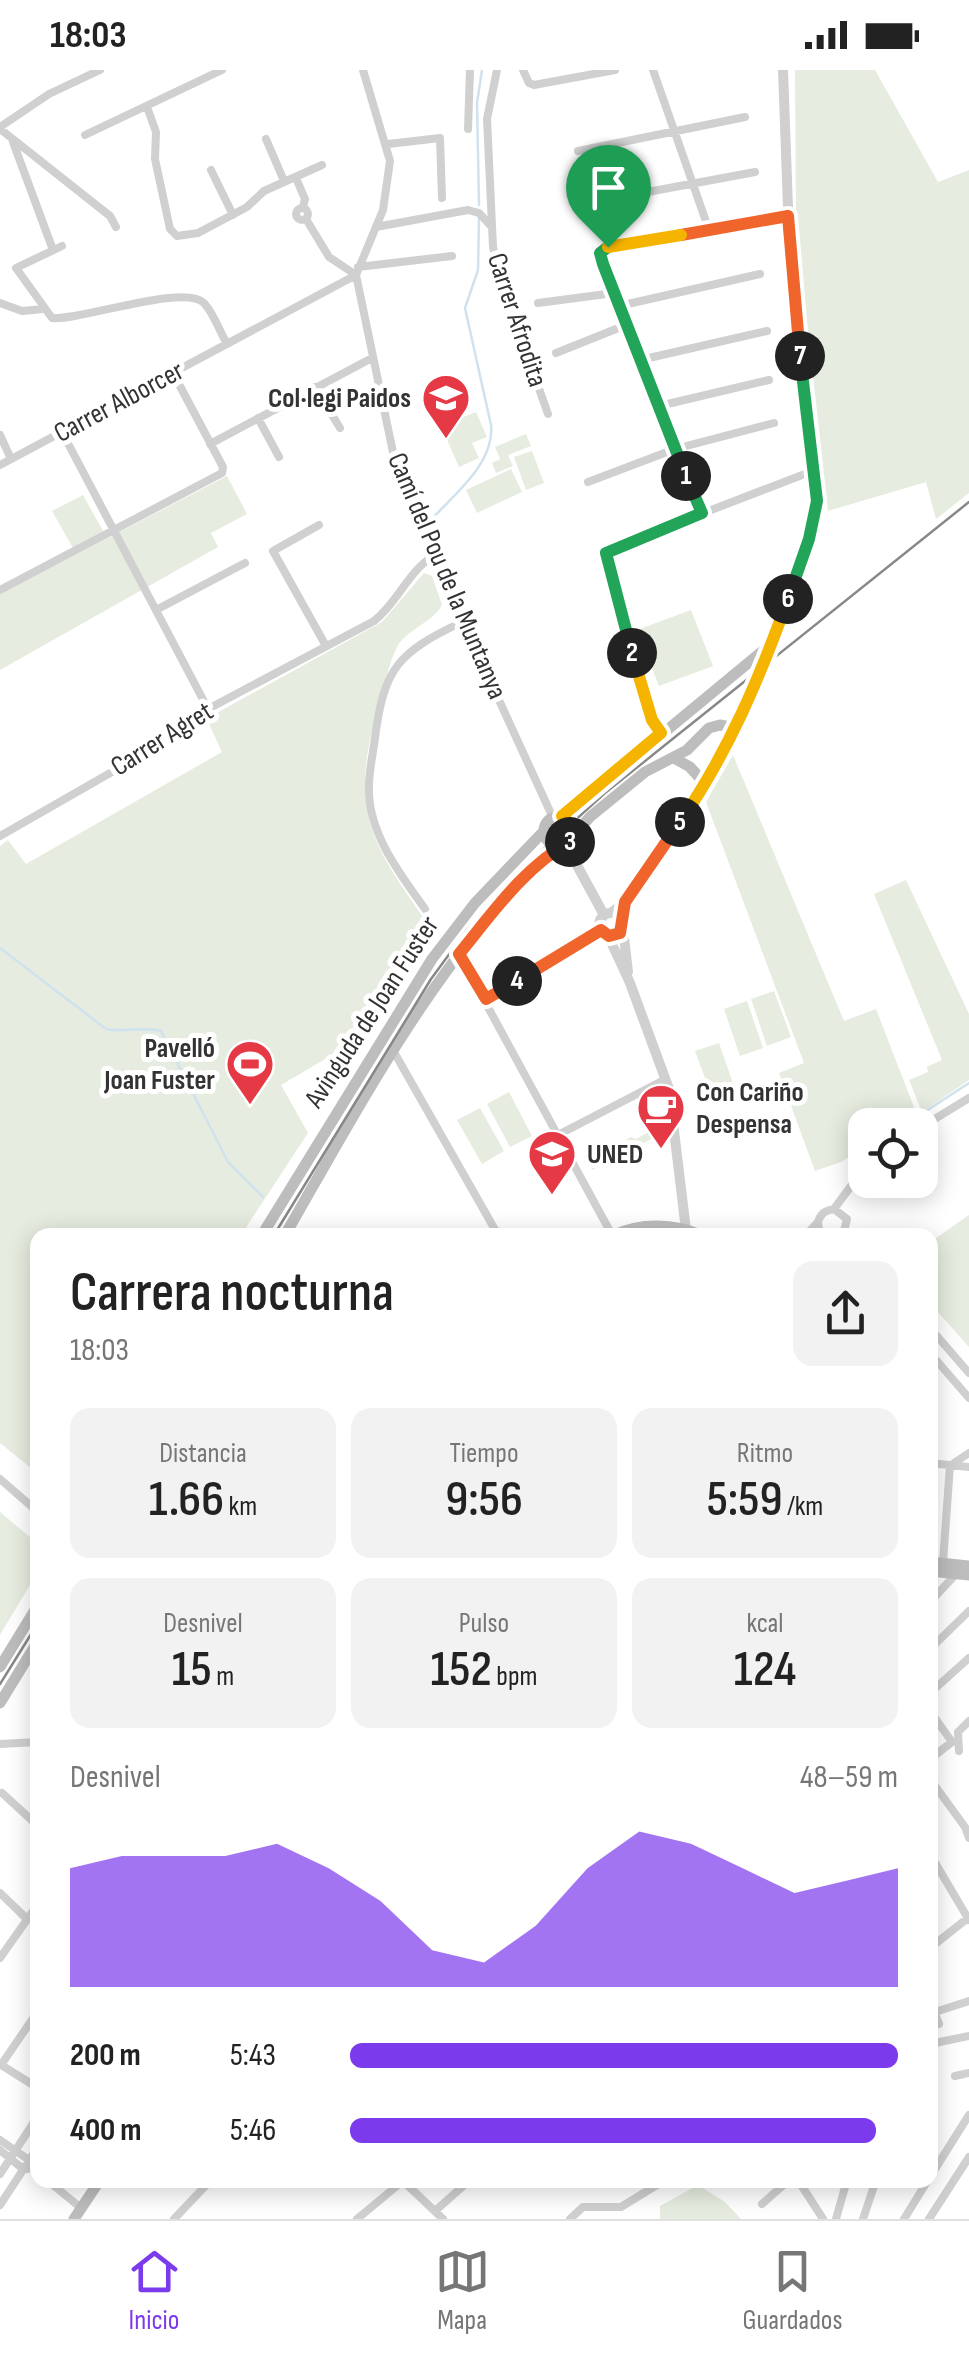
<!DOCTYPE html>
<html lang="es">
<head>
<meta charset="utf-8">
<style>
  :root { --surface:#fff; --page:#f2f2f2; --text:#222; --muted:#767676; --line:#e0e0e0; --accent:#7c3aed }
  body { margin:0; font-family:"Sofia Sans Condensed",sans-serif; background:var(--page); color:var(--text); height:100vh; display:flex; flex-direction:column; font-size:38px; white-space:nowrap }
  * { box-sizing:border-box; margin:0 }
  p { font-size:32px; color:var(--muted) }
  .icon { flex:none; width:55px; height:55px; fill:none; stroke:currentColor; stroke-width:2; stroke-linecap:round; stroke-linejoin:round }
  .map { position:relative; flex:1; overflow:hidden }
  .side { position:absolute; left:30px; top:1158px; width:908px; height:960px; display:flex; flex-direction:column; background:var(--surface); border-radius:20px; box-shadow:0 5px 25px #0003 }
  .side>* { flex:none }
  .controls { position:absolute; left:848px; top:1038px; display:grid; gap:20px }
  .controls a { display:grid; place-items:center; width:90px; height:90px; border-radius:20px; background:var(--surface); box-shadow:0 5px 25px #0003; font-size:50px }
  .pin { position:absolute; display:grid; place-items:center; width:85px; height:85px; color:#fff; margin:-102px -42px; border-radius:50% 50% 50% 0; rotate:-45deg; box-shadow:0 0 10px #0007 }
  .pin .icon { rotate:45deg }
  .km { position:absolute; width:50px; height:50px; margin:-25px; border-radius:50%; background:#222; color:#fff; font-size:28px; line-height:50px; text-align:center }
  .round { display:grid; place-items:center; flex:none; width:105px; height:105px; border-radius:20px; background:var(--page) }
  .overview { display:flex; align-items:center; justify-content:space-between; height:170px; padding:0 40px }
  h1 { font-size:55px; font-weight:600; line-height:75px }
  .figures { display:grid; grid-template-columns:repeat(3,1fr); gap:15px; height:170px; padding:10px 40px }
  .figures div { display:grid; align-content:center; border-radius:20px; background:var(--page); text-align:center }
  .figures b { font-size:50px; font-weight:600 }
  .figures small { font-size:28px; font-weight:400 }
  .figures p { font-size:28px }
  .chart { height:280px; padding:20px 40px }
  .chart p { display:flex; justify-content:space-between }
  .chart svg { width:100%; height:180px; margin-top:10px; fill:var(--accent); opacity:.7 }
  ul { padding:0 40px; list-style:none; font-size:32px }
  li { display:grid; grid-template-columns:160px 120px 1fr; align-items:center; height:75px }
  li i { height:25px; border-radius:12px; background:var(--accent) }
  .status { display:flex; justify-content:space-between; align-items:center; height:70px; padding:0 50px; background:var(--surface); direction:ltr }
  .status svg { height:28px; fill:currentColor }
  .menu { display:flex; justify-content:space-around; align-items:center; height:140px; border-top:2px solid var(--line); background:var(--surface); font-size:28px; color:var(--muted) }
  .menu a { display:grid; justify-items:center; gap:5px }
  .menu .selected { color:var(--accent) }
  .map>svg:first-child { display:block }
</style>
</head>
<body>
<div class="status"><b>18:03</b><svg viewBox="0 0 49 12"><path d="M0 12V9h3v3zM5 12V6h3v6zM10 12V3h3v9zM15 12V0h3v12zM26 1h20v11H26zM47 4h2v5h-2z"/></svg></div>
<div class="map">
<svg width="969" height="2149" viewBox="0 0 969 2149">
  <rect width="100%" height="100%" fill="#fff"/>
  <!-- green -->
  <path fill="#e6ecdf" d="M795,0h80l63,112 31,-12v323l-33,26 -10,-37 -98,29 -32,-289z
    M476,342l11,25 -15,6 7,15 -20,9 -18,-41z
    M526,364l5,12 -23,9 5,11 -17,7 -4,-10 8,-4 -5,-12z
    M532,381l12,32 -18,7 -12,-33z
    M511,399l11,23 -45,21 -11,-23z
    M227,406l20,38 -36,19 7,14 -218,123v-76z
    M83,425l20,36 -30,17 -21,-37z
    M424,503l8,3 10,29c-10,18 -35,24 -45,42 -9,17 -12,41 -18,59 -33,109 -5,141 56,228l-60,94c-17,-4 -36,13 -43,27l-51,30 27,48 -67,102h-203l-1,238 -37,-30v-597l8,-6 18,24 196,-112 -13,-28 4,-9 169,-93z
    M691,540l22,56 -54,20 -22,-56z
    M733,685l111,266 32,-12 41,106 -17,10h-35v22l-24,15 -26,9 -36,-98 25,-10 -98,-261z
    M906,810l63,134v66l-47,32 -13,-32 19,-8 -1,-5 15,-7 -68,-166z
    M774,921l17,46 -24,9 -16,-47z
    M747,931l16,47 -23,8 -16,-47z
    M719,973l16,46 -23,8 -17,-46z
    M509,1022l23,44 -22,11 -23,-43z
    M480,1038l24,43 -22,13 -25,-44z
    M654,1059l3,7 -65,34 -4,-10 43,-23 5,2z
    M969,1145v132l-39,-44v-61z
    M0,1442l38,32 -8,15 7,6v8l-37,62z
    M698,2115l27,17 16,17h-81v-13z"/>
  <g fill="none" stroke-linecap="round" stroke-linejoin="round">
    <!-- stream -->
    <path stroke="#cfe2ee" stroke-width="2.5" d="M479,135l-2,-102 5,-33
      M429,452c24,-27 66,-58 62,-97l-26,-117 13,-38 1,-52
      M0,878l106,81c17,4 34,-3 55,2l67,131 35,35
      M923,1043l46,-30
      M903,1055l14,-9
      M856,1084l9,-5"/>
    <!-- minor -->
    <path stroke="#d0d0d0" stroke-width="8" d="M363,0l27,91 -7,49 -27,65 38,182 39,99 120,262
      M497,0l-10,49 6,128 7,31 48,136
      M523,0l6,13 5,2 81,-15
      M653,0l56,160
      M147,37l9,25 -1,27 15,70 7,7 21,-3 49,-26 17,-16 58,-26
      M0,57l49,-33 51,-24
      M0,59l110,87 6,11
      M468,59l2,-59
      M85,65l137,-65
      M266,69l18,42
      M13,72l40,108
      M388,74l52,-6 2,60
      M578,81l167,-34
      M211,100l22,45
      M296,108l9,21 -2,8
      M594,132l161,-30
      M296 144a6 6 0 1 1 12 0a6 6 0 1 1-12 0Z
      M306,149l23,38 27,18
      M376,157l92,-17 11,3 12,13
      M62,176l-46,22 36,50c27,3 133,-35 152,-15 10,11 16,29 23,41
      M358,197l94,-11
      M0,233l22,8 21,-2
      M538,233l76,-10
      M619,236l141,-32
      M556,283l70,-28
      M640,290l127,-29
      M315,317l25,41
      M659,336l110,-26
      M258,348l21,39
      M62,362l146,277
      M0,365l11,24
      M210,374l162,-86
      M0,395l356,-190
      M588,412l87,-33 99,-26
      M702,443l-83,-207 -18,-55 7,-4 180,-31
      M319,455l-46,26 53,95
      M0,520l222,-117 1,-6 -50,-94
      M156,540l89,-47
      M661,663l-9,-13 -46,-167 4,-4 205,-79
      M0,766l194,-111 14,-16 166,-88c24,-19 33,-48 59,-65
      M425,839c-24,-34 -55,-73 -56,-117 -1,-18 4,-37 6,-54 9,-71 24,-86 87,-116
      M459,884l153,281
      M486,929l115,-68
      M394,982l104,183
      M920,1058l49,-30
      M556,1066l110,-57
      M834,1139l31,-42
      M806,1165l12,-13
      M822,1165c-8,-12 -3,-24 12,-26l13,10 -4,16
      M930,1258l39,45
      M930,1283l39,45
      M930,1393l39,4
      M954,1393l15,-10
      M0,1409l38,33
      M943,1493l7,-98
      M930,1532l26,-28
      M930,1579l39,-38
      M930,1623l39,-35
      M930,1641l22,31
      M0,1674l38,-2
      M959,1681l-1,-19 11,-11
      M930,1689l22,-17
      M930,1709l35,48 4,11
      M2,1723l36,33
      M930,1784l39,66
      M0,1823l27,26
      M930,1878l38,-30
      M0,1888l38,-54
      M930,1931l9,23
      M38,1941l-37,54 37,23
      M935,1942l34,-11
      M930,1974l39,-8
      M955,2006l14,-3
      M0,2070l29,20 9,13
      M0,2080l23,19h5
      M0,2104l38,-58
      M930,2107l39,-62
      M47,2110l34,28
      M402,2110l41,39
      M798,2110l25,39
      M716,2112l2,-2
      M762,2134l27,-24
      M0,2135l38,-58
      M435,2141l35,-31
      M174,2149l37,-39
      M357,2149l47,-39
      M570,2149l13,-12h38l44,-27
      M836,2149l11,-39
      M863,2149l13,-39
      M904,2149l24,-39
      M929,2149l40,-62"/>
    <!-- tertiary -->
    <path stroke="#d0d0d0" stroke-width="10" d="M566,775l38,70
      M611,843l14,-11 95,-143 44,-93 33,-91 18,-60v-45l-26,-235 -6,-165
      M599 855a12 12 0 1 1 24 0a12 12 0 1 1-24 0Z
      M623,859l5,43
      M603,863l8,9 19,41 39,106 17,141"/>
    <!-- secondary -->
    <path stroke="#bdbdbd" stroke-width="11" d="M674,688l16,9 16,18
      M544 761a15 15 0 1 1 30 0a15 15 0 1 1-30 0Z
      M562,747l209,-173
      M574,764l17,-18 54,-44 42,-22 22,-22 11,-3 15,3
      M262,1165l170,-276 43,-56 69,-72
      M285,1165c75,-130 159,-291 274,-389
      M615,1165c26,-13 59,-11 86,0
      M930,1492l39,4
      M930,1501l39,4
      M0,1597l38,-62
      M0,1633l38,-62
      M74,2149l26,-39"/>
    <!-- tram -->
    <path stroke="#888" stroke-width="2.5" d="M274,1165l157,-256 36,-49 49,-56 89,-81 364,-291
      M0,1614l38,-61"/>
  </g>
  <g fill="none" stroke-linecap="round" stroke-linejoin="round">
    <!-- split-1 casing -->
    <g stroke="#fff" stroke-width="20">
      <path id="split-1" d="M608,177l-8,6 3,11 83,212"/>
    </g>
    <!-- split-2 casing -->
    <g stroke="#fff" stroke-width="20">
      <path id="split-2" d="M632,583l-26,-100 96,-40 -16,-37"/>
    </g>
    <!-- split-3 casing -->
    <g stroke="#fff" stroke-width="20">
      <path id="split-3" d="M570,772l4,-14 -12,-12 99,-83 -9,-13 -20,-67"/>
    </g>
    <!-- split-4 casing -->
    <g stroke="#fff" stroke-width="20">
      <path id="split-4" d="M517,911l-31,18 -27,-45c32,-39 66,-88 111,-112"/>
    </g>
    <!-- split-5 casing -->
    <g stroke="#fff" stroke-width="20">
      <path id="split-5" d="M517,911l84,-51 8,6 11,-3 5,-31 55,-80"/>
    </g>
    <!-- split-6 casing -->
    <g stroke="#fff" stroke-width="20">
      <path id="split-6" d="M680,752c48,-69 80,-145 108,-223"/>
    </g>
    <!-- split-7 casing -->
    <g stroke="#fff" stroke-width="20">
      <path id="split-7" d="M788,529l21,-60 8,-38 -17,-145"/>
    </g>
    <!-- split-8 casing -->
    <g stroke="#fff" stroke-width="20">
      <path id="split-8" d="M681,165l107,-19 12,140"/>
    </g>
    <!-- split-9 casing -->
    <g stroke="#fff" stroke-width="20">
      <path id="split-9" d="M608,177l73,-12"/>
    </g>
    <!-- split-1 -->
    <use href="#split-1" stroke="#22a559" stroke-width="12"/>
    <!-- split-2 -->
    <use href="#split-2" stroke="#22a559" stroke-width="12"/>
    <!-- split-3 -->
    <use href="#split-3" stroke="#f5b400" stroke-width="12"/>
    <!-- split-4 -->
    <use href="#split-4" stroke="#f0652b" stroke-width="12"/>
    <!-- split-5 -->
    <use href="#split-5" stroke="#f0652b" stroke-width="12"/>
    <!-- split-6 -->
    <use href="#split-6" stroke="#f5b400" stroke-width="12"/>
    <!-- split-7 -->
    <use href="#split-7" stroke="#22a559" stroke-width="12"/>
    <!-- split-8 -->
    <use href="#split-8" stroke="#f0652b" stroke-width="12"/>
    <!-- split-9 -->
    <use href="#split-9" stroke="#f5b400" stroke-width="12"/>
  </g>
  <!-- icons -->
  <defs>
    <g id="school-pin" transform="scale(2.5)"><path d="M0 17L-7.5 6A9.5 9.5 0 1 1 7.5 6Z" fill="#e63946" stroke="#fff"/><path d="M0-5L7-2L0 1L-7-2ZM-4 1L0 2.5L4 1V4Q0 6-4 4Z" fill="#fff"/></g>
    <g id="stadium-pin" transform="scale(2.5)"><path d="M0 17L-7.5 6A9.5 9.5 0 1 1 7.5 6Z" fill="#e63946" stroke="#fff"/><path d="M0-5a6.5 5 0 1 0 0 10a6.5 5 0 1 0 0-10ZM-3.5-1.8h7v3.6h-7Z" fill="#fff"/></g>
    <g id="cafe-pin" transform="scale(2.5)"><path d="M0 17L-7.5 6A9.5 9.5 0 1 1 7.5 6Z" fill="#e63946" stroke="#fff"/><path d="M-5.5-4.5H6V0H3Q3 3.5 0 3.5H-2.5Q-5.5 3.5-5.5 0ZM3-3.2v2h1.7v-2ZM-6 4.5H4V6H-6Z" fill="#fff"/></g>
    <g id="university-pin" transform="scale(2.5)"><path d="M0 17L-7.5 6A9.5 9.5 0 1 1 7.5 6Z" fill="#e63946" stroke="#fff"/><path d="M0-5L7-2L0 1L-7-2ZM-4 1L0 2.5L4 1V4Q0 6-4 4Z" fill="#fff"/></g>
  </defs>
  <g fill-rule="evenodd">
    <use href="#school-pin" x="446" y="328"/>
    <use href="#stadium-pin" x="250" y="994"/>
    <use href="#cafe-pin" x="661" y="1038"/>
    <use href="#university-pin" x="552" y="1084"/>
  </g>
  <g text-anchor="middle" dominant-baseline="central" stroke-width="10" stroke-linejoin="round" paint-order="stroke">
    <!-- street labels -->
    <g font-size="28" fill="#333" stroke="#fff">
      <text transform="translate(517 250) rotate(72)">Carrer Afrodita</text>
      <text transform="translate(119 332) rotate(-28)">Carrer Alborcer</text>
      <text transform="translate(447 506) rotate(67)">Camí del Pou de la Muntanya</text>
      <text transform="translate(162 669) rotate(-32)">Carrer Agret</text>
      <text transform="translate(372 942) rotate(-57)">Avinguda de Joan Fuster</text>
    </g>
    <!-- poi labels -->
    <g font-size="28" font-weight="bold" fill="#333" stroke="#fff" text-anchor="end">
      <text x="411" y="328">Col·legi Paidos</text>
      <text x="215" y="978">Pavelló<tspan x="215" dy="32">Joan Fuster</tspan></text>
      <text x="696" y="1022" text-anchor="start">Con Cariño<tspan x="696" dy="32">Despensa</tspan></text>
      <text x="587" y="1084" text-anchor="start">UNED</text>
    </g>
  </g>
</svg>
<div class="controls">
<a><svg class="icon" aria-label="locate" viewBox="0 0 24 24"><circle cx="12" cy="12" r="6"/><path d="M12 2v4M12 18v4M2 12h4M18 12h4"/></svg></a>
</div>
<div class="pin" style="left:608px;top:177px;background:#1e9e55"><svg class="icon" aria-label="arrive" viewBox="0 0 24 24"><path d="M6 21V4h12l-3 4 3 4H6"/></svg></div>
<b class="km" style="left:686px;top:406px">1</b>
<b class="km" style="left:632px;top:583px">2</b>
<b class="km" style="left:570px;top:772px">3</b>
<b class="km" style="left:517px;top:911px">4</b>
<b class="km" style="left:680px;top:752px">5</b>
<b class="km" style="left:788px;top:529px">6</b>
<b class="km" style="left:800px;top:286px">7</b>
<section class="side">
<div class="overview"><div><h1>Carrera nocturna</h1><p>18:03</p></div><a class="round"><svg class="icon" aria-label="share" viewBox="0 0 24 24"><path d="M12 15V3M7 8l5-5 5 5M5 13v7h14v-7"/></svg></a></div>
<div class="figures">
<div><p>Distancia</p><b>1.66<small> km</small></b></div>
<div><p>Tiempo</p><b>9:56</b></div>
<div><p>Ritmo</p><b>5:59<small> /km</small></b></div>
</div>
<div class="figures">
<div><p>Desnivel</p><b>15<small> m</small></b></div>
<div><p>Pulso</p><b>152<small> bpm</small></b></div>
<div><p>kcal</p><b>124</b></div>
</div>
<div class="chart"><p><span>Desnivel</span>48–59 m</p>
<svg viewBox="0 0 160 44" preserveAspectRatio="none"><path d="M0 44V15L10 12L20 12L30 12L40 9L50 15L60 23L70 35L80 38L90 29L100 15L110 6L120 9L130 15L140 21L150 18L160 15V44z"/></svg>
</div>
<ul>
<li><b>200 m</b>5:43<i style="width:100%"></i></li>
<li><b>400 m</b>5:46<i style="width:96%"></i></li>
</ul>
</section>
</div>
<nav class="menu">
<a class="selected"><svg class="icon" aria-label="home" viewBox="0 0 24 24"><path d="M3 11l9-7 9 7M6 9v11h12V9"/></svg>Inicio</a>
<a><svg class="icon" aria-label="map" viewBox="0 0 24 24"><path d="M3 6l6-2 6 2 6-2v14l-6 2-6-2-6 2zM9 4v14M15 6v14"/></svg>Mapa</a>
<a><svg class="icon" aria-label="saved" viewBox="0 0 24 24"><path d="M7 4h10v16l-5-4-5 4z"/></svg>Guardados</a>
</nav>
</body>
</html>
